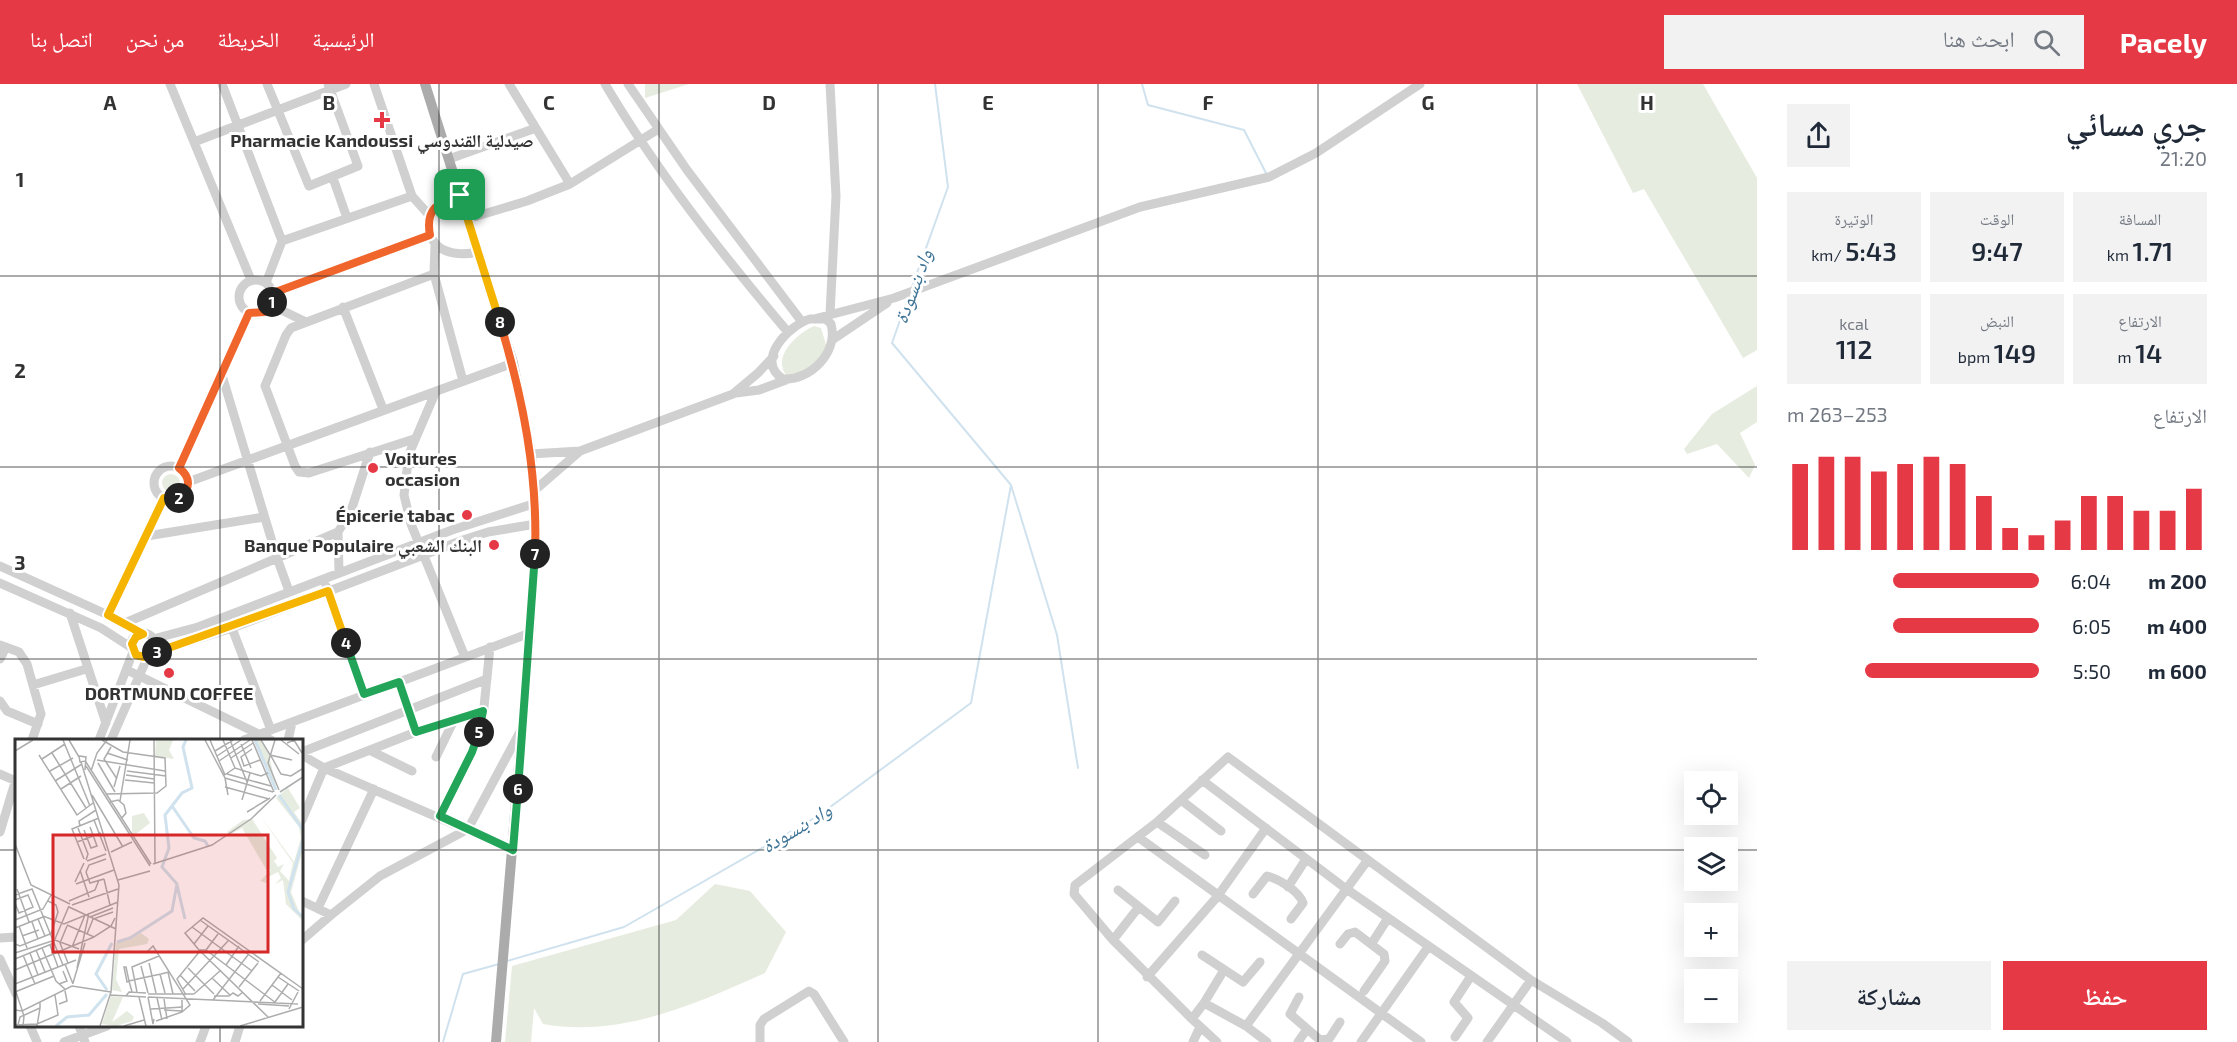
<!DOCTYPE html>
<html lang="ar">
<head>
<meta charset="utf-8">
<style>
  :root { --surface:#fff; --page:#f2f2f3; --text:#1f2937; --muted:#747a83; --accent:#e63946 }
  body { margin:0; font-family:"Exo 2","Noto Naskh Arabic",sans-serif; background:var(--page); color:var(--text); direction:rtl; height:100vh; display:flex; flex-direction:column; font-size:22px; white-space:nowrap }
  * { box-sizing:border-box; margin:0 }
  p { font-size:20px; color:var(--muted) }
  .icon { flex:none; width:33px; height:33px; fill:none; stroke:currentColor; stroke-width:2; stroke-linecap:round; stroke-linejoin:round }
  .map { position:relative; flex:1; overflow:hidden; direction:ltr }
  .panel { display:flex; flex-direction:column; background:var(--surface); width:480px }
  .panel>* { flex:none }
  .fabs { position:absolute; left:1684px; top:687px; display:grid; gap:12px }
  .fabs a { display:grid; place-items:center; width:54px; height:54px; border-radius:0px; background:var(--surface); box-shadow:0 6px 24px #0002; font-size:30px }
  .pin { position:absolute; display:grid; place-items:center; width:51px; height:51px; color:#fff; margin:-26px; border-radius:12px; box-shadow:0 3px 9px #0006 }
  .km { position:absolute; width:30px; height:30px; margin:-15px; border-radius:50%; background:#222; color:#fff; font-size:16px; line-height:30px; text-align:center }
  .round { display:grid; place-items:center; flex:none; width:63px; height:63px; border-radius:0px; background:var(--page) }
  .overview { display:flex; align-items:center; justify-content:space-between; height:102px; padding:0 30px }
  h1 { font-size:33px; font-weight:600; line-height:45px }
  .metrics { display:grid; grid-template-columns:repeat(3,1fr); gap:9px; height:102px; padding:6px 30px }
  .metrics div { display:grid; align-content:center; border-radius:0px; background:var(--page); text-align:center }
  .metrics b { font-size:26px; font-weight:600 }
  .metrics small { font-size:16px; font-weight:400 }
  .metrics p { font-size:16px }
  .chart { height:168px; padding:12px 30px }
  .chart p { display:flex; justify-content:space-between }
  .chart svg { width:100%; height:108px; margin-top:6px; stroke:var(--accent); stroke-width:6 }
  .primary-button { display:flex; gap:12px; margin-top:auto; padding:12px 30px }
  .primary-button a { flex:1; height:69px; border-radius:0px; background:var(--accent); color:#fff; font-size:24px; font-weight:600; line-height:69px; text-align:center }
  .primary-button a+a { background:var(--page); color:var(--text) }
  ul { padding:0 30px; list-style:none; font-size:20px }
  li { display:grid; grid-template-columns:96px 72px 1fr; align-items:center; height:45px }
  li i { height:15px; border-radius:8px; background:var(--accent) }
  header { display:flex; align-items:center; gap:36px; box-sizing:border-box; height:84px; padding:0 30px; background:var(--accent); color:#fff }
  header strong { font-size:28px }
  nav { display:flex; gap:33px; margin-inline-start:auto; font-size:21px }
  .search { width:420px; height:54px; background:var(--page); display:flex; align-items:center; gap:15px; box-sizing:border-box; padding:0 21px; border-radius:0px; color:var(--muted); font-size:22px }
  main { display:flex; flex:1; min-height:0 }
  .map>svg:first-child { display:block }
</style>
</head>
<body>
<header>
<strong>Pacely</strong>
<div class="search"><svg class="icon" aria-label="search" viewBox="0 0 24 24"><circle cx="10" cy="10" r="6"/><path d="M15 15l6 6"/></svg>ابحث هنا</div>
<nav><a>الرئيسية</a><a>الخريطة</a><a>من نحن</a><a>اتصل بنا</a></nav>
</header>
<main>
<section class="panel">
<div class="overview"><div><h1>جري مسائي</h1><p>21:20</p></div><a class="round"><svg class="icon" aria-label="share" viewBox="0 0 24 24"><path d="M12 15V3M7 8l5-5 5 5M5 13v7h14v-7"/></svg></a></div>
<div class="metrics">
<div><p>المسافة</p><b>1.71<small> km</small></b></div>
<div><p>الوقت</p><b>9:47</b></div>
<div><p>الوتيرة</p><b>5:43<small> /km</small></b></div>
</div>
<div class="metrics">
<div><p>الارتفاع</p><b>14<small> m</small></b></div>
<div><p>النبض</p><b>149<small> bpm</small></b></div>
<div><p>kcal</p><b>112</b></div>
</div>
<div class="chart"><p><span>الارتفاع</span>253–263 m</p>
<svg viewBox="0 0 160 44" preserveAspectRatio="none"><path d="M5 44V9M15 44V6M25 44V6M35 44V12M45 44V9M55 44V6M65 44V9M75 44V22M85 44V35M95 44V38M105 44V32M115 44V22M125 44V22M135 44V28M145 44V28M155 44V19"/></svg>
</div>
<ul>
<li><b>200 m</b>6:04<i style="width:58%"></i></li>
<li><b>400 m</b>6:05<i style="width:58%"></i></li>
<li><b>600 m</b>5:50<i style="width:69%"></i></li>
</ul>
<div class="primary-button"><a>حفظ</a><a>مشاركة</a></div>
</section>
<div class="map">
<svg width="1757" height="958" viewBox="0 0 1757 958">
  <rect width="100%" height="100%" fill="#fff"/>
  <!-- green -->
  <path fill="#e6ecdf" d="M645,0h44l-44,14z
    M1577,0h126l54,94v172l-14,8 -99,-169 -11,4z
    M814,242l7,2 6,20 -3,7 -24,21 -14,-1c-14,-19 12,-42 28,-49z
    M1757,302v36l-17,11 15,32 -6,13 -32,-34 -30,10 -3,-5 28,-35z
    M162 399a9 9 0 1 1 18 0a9 9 0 1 1-18 0Z
    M715,800l35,7 36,41 -21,41c-70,31 -144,65 -222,51l-9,-16 -3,34h-26l7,-76 164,-46z"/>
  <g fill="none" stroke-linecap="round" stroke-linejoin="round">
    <!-- stream -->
    <path stroke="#cfe2ee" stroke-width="2" d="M1142,0l6,21 96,25 23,45
      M912,203l36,-100 -13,-103
      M1011,401l46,150 21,133
      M507,877l117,-34 194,-111 153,-113 40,-218 -119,-142 17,-48
      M443,958l20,-68 36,-10"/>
    <!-- minor -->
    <path stroke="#d0d0d0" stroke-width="9" d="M170,0l81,196
      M222,0l60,157 -16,42
      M267,0l42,102 49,-20 -30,-82
      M374,0l38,112 17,19
      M509,0l61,100
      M605,0c52,88 117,170 182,247
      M628,0l59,86 115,152
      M830,0l6,112 -6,118
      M194,58l152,-58
      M449,75l87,-31
      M333,94l14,40
      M460,111c-9,3 -19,5 -26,12 -5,5 -5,11 -5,17 0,28 26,33 49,28
      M467,135l60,-18 43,-17 87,-54
      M282,157l130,-45
      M435,162l-1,28 29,107
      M239 213a17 17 0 1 1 34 0a17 17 0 1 1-34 0Z
      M273,209l157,-58
      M271,221l35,17
      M343,223l40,102
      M810,235h16l5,5c8,28 -21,57 -48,55 -29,-18 6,-54 27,-60z
      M814,235l80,-21 246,-91 129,-30 47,-24 104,-69
      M832,256l55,-37
      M221,288l56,186 12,33
      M436,307l-27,63 -5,41 7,29 54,133
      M736,309l23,-3 27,-10
      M414,355l-105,34 -10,-1 -4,-6 -30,-80 21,-51 5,-7 143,-54
      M531,370l49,-3 153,-57 25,-21 16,-17
      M154 399a17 17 0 1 1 34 0a17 17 0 1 1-34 0Z
      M179,384l70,-155
      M188,398l325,-119
      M535,406l45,-39
      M338,448l1,40
      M147,452l117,-19
      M0,482l108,49 35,19
      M0,499l101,45 31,20
      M326,502l38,108
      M70,529l36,110
      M108,531l56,-117
      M125,539l213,-91 13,-21 19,-59
      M230,539l41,107
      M131 561a12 12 0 1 1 24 0a12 12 0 1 1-24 0Z
      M153,555l45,-12 254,-97 84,-27
      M0,561l19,7 8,12 14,50 -9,26
      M151,570l81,-26 231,-88 25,-8 48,-8
      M0,575l6,-12
      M127,586l144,70
      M399,598l17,50
      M33,601l53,-16
      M0,617l7,10 31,13
      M99,656l34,-88
      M111,656l37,-84
      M244,656l286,-107
      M288,656l4,-17
      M371,667l41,20
      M302,668l185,-73
      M302,671l22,13 189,82
      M436,673l19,-39
      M0,690l16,7
      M1202,696l143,108 222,154
      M1181,716l40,31
      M440,732l38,-79 5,-20 7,-70
      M302,736l22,-52 92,-36 68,-21
      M1157,738l48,33
      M0,748l16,-53
      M1138,753l283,205
      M1288,803l18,-28
      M1118,806l40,32 17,-21
      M1253,810l14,-18c12,3 32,15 36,27l-12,16
      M302,817l29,14 49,-39 88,-47 54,-101
      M318,824l56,-119
      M0,854l16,-1
      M302,856l29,-25
      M1113,856l25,-32
      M1372,859l16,-25
      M1340,860l8,-10 7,-2 29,22 1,7 -21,30
      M1202,871l41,27 17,-20
      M0,875l16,35
      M1147,893l70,-80 49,-69
      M1299,913l-9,17 30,26 9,-1 11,-17
      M1204,919l20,-33
      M1192,935l25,23
      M30,942l7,16
      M79,942l6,16
      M1246,942l121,-165
      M1455,953l13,-19 -14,-16 17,-26
      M64,958l43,-16
      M200,958l6,-16
      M235,958l5,-16
      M760,958v-17l4,-6 45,-28 5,3 30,48
      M1193,958l7,-15
      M1267,958l-21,-16 -42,-23 -12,16 -79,-79 -39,-46 1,-9 82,-63 71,-65 303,223 71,43 26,19
      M1298,958l9,-13
      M1361,958l67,-95
      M1487,958l44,-62"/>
    <!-- major -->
    <path stroke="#ababab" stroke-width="10" d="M425,0l88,279 18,91 5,70 -6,109 -34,409"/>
  </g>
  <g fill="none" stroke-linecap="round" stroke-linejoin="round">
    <!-- split-1 casing -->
    <g stroke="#fff" stroke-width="12">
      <path id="split-1" d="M272,218l1,-9 157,-58c-5,-26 8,-33 30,-40"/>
    </g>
    <!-- split-2 casing -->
    <g stroke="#fff" stroke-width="12">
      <path id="split-2" d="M179,414c12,-9 12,-21 0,-30l70,-155 15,-1 8,-10"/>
    </g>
    <!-- split-3 casing -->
    <g stroke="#fff" stroke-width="12">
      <path id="split-3" d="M157,568l-13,5 -8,-2 -4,-11 4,-7 7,-3 -35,-19 56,-117h15"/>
    </g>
    <!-- split-4 casing -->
    <g stroke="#fff" stroke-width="12">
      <path id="split-4" d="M157,568l171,-61 18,52"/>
    </g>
    <!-- split-5 casing -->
    <g stroke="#fff" stroke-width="12">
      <path id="split-5" d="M346,559l18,51 35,-12 17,50 67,-21 -4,21"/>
    </g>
    <!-- split-6 casing -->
    <g stroke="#fff" stroke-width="12">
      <path id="split-6" d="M479,648l-7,20 -32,64 73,34 5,-61"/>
    </g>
    <!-- split-7 casing -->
    <g stroke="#fff" stroke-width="12">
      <path id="split-7" d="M518,705l17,-235"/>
    </g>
    <!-- split-8 casing -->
    <g stroke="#fff" stroke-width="12">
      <path id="split-8" d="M500,238c23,77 38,151 35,232"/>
    </g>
    <!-- split-9 casing -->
    <g stroke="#fff" stroke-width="12">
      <path id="split-9" d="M460,111l40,127"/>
    </g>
    <!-- split-1 -->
    <use href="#split-1" stroke="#f0652b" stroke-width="8"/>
    <!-- split-2 -->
    <use href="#split-2" stroke="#f0652b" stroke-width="8"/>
    <!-- split-3 -->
    <use href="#split-3" stroke="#f5b400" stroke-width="8"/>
    <!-- split-4 -->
    <use href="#split-4" stroke="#f5b400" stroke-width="8"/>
    <!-- split-5 -->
    <use href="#split-5" stroke="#22a559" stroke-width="8"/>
    <!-- split-6 -->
    <use href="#split-6" stroke="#22a559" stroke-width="8"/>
    <!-- split-7 -->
    <use href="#split-7" stroke="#22a559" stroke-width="8"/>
    <!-- split-8 -->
    <use href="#split-8" stroke="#f0652b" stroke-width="8"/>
    <!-- split-9 -->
    <use href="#split-9" stroke="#f5b400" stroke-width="8"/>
  </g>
  <!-- grid -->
  <path fill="none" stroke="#333" stroke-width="1.5" stroke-opacity="0.55" d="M220,0v656M439,0v958M659,0v958M878,0v958M1098,0v958M1318,0v958M1537,0v958M0,192h1757M0,383h1757M0,575h1757M0,766h16M302,766h1393M1728,766h29M220,942v16"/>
  <!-- markers -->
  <g fill="#e63946" stroke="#fff" stroke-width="2">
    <path d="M379 27h6v6h6v6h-6v6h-6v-6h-6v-6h6z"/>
    <circle cx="373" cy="384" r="6"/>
    <circle cx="467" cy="431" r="6"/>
    <circle cx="494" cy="461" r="6"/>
    <circle cx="169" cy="589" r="6"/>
  </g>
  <g text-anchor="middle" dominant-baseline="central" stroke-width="6" stroke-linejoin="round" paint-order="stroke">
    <!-- poi labels -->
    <g font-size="18" font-weight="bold" fill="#333" stroke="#fff">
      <text x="382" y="56">Pharmacie Kandoussi صيدلية القندوسي</text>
      <text x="385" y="374" text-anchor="start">Voitures<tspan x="385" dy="21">occasion</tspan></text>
      <text x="455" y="431" text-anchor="end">Épicerie tabac</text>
      <text x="482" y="461" text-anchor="end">Banque Populaire البنك الشعبي</text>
      <text x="169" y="609">DORTMUND COFFEE</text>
    </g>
    <!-- water labels -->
    <g font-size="20" font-style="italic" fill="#3f7597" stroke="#fff">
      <text transform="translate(912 202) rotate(-70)">واد بنسودة</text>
      <text transform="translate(796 743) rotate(-31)">واد بنسودة</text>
    </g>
  </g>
  <!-- overview -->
  <g transform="translate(15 655)">
    <rect width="288" height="288" fill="#fff"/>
    <path d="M141,1h17l-4,10 5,9 -19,-3zM239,1h6l9,15 8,35zM273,49l12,20 -6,4 9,13v24l-12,43 12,29 -17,-17 -3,-24 -8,4 6,-6 -3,-6 -12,6 1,5 -7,-2 11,-11 -5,-1 -24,-41 -13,7 -2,-3 16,-12 9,-1 25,39 -3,3 4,6 6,-3 -4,7 9,10 4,-18 -34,-49 35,48 7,-24 -2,-11 -23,-29zM129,74l6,10 -18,14v-21zM126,194l8,6 -2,5 -28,5 -3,30 6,13 -10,-2 4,-47zM96,257l12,1 -11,25 15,-11 7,6 -2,4 -16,5 -14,-2z" fill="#e6ecdf"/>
    <path fill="none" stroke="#cfe2ee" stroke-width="3" d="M240,1l21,50M264,56l24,35M157,67l22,32 11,3 3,5M288,101l-15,52 6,17 9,8M162,146l8,34M102,203l13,-4 42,-27 5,-27 -15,-17 7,-19 -4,-33 17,-22 10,-5 -9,-41 3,-7M92,251l-11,-16 16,-31M41,287l11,-9 22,-2 18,-21"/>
    <path fill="none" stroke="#adadad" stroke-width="1.5" d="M48,1l27,66M54,1l10,17M87,1l21,12 42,6 1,28 -9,7 -51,1M139,1l1,123M190,1l20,38 3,17M195,1l15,35M208,1l12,28M215,1l17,42M237,1l22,52M246,1l9,15 22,5M260,1l-7,23 11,27M266,1l18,14M272,4l7,-3 8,13M226,5l10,24M96,8l-7,12 13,20M237,10l-11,8 3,9 16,-6M0,12l18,-11M200,12l18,-11M37,14l34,55M92,14l21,7M24,16l38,60 16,-12M202,17l24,-16M256,17l10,18 10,2 11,-7M216,19l22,-15M27,20l23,-15M82,21l68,11M204,22l31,-21M66,23l38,123 -8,107 -11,34M71,23l65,102M83,24l17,29M71,27l64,100M70,31l1,-13 -7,-1 1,6 6,-1M35,32l23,-13M76,32l6,-18 10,-13M112,32l39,5M212,35l44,12M111,36l28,4M208,37l12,-8 26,8 7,-3M210,39l48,14M110,41l29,3M40,42l27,-17M99,48l6,-21M210,48l44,12M46,50l20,-13M265,53l23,-15M77,56l31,52M227,61l8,-27M105,62l10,-61M95,63l8,-2 6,5 2,8 -5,6M232,73l23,-14M79,81l12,31M65,87l-1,-5 17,-11M63,89l10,26 -2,6M69,91l7,18 6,-2 -7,-19M62,103l24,-9M0,105l16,41 39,19M96,113l21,-10M69,120l-12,-30 27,-11M72,122l19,-7M138,125l59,-19 39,-26 25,-24M65,131l9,27M89,140l-14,4 -4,-11 3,-7 17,-6M89,140l6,26M103,141l32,-9M60,143l9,-19M61,145l38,-14M2,150l12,33M0,156l17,-6 31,76M0,161l13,-5 5,12 -14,6 -4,-10M33,162l8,4 2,7 -7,22M54,162l26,-11 4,-10M57,166l46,-16M54,168l47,22M28,177l21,8 54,-22M75,178l23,-9M23,180l7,17M0,181l28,-11 8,-14M185,181l59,42M17,183l6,17M52,186l27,12 17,-11 4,-8M4,187l8,22M52,187l-7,17 8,20M177,188l60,44M0,189l28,-11M72,195l6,-15 20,-7M7,197l17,-6M40,200l14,-33M0,205l5,2 30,-12M179,205l14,-18M35,206l8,22M57,208l13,-32M27,209l14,33 10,9M21,211l9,22M184,211l69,67M191,211l12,-16M0,214l40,-13 24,9M15,214l8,22M131,214l7,-7 37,59 -8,7M8,216l12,29M0,220l39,-16M134,224l7,30M50,225l8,20M211,226l13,-19M126,227l7,27M62,229l12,-55M173,229l26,26M0,231l79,-33M153,233l5,22M145,235l5,19M165,236l15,16M263,238l21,14M197,239l18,17M58,244l12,-40M0,245l61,-24M44,245l8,-3 -4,-10M257,246l20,15M224,248l19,-24M168,250l45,-48M0,253l39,-16M1,253l8,24 -1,10M117,253l-3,-11 -3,-14h-2l3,15 2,-1 13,-3 19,-4 8,-2M122,253l-5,-25 27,-11M133,255h46M179,255l27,-24M95,256l36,2M171,256l-9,-16 23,-28M111,257l3,-4 17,1M199,257h15l4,-3 5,3 5,-4M124,258l7,29M133,258l150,7M133,258l5,27 1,-5M142,259l5,22M149,260l3,20M198,261l35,-45M245,262l21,-28M260,263l13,-18M261,264l-70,-53h-7l-14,-17 18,-15 100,71M44,265l8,-3 -2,-10M243,265l31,2M136,270l32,-2M274,270l9,-17M0,271l7,1 50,-25 39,6M149,271l18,1M141,282l26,-9v-12M0,286l22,-1 21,-9 -3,-20M3,286l2,-8 20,-9v-6M22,287l3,-18M109,287l20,-6M225,287l63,-19"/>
    <path fill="#d62828" fill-opacity="0.15" stroke="#d62828" stroke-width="3" d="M38,96h215v117h-215z"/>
    <rect width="288" height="288" fill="none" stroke="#333" stroke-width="3"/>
  </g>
  <g font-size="20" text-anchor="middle" font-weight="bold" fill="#333" stroke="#fff" stroke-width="6" stroke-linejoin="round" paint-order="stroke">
    <text x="110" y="26">A</text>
    <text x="329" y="26">B</text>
    <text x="549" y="26">C</text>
    <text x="769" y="26">D</text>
    <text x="988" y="26">E</text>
    <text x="1208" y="26">F</text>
    <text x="1428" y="26">G</text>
    <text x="1647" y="26">H</text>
    <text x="20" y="103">1</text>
    <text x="20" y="294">2</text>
    <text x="20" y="486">3</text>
  </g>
</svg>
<div class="fabs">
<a><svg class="icon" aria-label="locate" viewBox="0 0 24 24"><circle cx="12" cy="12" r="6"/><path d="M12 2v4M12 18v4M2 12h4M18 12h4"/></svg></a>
<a><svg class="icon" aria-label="layers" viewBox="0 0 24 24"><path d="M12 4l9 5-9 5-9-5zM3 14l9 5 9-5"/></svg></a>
<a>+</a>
<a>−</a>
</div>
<div class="pin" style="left:460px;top:111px;background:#1e9e55"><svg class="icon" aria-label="arrive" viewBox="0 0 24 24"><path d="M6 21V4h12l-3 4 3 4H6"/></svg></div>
<b class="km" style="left:272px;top:218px">1</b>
<b class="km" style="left:179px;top:414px">2</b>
<b class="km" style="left:157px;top:568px">3</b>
<b class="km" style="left:346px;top:559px">4</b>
<b class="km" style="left:479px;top:648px">5</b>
<b class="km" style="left:518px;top:705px">6</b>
<b class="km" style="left:535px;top:470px">7</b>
<b class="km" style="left:500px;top:238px">8</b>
</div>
</main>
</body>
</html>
